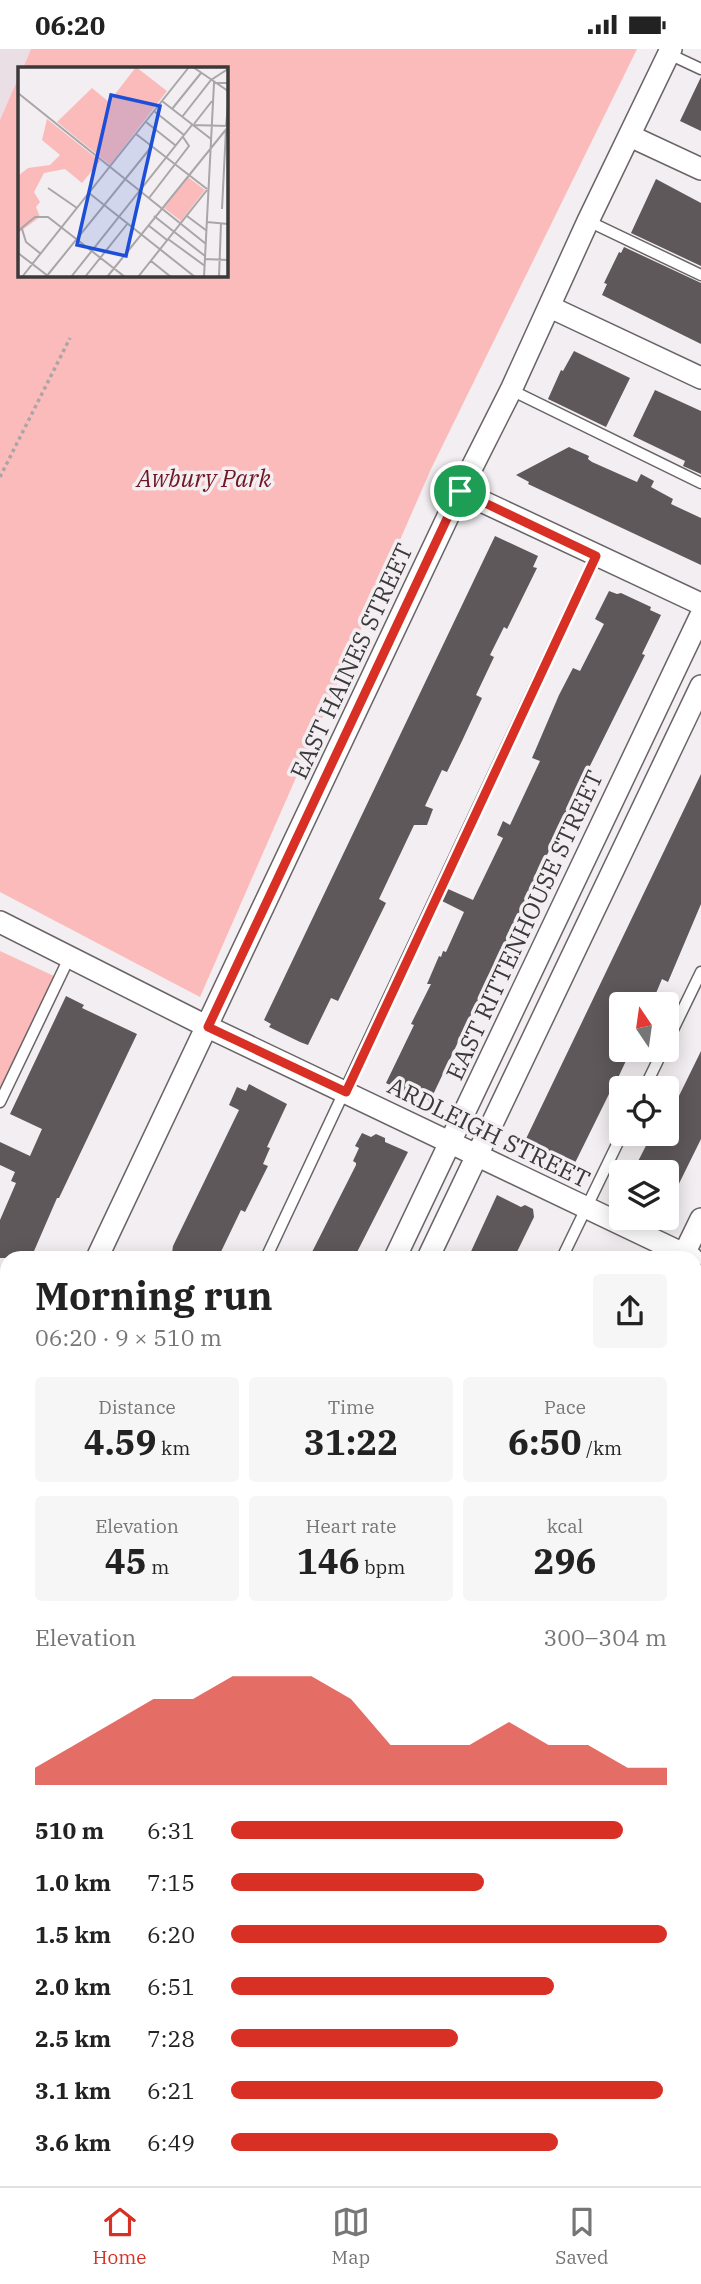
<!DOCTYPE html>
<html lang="en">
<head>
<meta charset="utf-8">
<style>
  :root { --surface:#fff; --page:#f6f6f6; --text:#222; --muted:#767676; --line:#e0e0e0; --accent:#d93025 }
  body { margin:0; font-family:"IBM Plex Serif",serif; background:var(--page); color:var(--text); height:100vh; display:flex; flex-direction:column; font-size:26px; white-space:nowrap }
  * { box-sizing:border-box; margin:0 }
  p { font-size:23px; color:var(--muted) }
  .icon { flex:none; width:38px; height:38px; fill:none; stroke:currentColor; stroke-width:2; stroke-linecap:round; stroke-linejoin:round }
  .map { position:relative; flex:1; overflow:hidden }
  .side { position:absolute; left:0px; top:1202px; width:702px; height:936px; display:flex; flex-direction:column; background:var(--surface); border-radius:21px 21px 0 0; box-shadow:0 4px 18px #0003 }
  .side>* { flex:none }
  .needle { width:46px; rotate:347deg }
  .buttons { position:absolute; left:609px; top:943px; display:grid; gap:14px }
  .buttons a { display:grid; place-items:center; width:70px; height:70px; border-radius:7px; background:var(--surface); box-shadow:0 4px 18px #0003; font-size:35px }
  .pin { position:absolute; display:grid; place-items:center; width:60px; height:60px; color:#fff; margin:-30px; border:4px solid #fff; border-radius:50%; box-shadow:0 2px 7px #0007 }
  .round { display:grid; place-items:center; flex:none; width:74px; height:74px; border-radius:7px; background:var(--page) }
  .head { display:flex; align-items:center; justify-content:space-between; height:119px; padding:0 35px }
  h1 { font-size:38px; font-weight:700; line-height:52px }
  .stats { display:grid; grid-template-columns:repeat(3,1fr); gap:10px; height:119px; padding:7px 35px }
  .stats div { display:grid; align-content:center; border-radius:7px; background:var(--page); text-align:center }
  .stats b { font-size:35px; font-weight:700 }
  .stats small { font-size:19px; font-weight:400 }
  .stats p { font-size:19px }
  .chart { height:196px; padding:14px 35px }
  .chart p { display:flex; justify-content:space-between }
  .chart svg { width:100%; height:126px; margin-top:7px; fill:var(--accent); opacity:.7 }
  ul { padding:0 35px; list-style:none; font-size:23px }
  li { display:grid; grid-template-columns:112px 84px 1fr; align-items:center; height:52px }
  li i { height:18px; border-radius:9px; background:var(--accent) }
  .status { display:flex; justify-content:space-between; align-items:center; height:49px; padding:0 35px; background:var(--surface); direction:ltr }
  .status svg { height:19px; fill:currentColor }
  .tab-bar { display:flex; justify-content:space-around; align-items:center; height:98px; border-top:2px solid var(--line); background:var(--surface); font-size:19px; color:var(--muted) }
  .tab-bar a { display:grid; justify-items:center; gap:4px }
  .tab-bar .on { color:var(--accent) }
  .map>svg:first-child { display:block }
</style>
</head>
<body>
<div class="status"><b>06:20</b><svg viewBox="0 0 49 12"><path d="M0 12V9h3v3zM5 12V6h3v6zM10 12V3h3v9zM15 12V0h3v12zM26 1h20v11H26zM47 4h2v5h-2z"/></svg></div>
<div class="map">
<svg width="701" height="2137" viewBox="0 0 701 2137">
  <rect width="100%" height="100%" fill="#f3eef1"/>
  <!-- built -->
  <path fill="#ebdfe6" d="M0,0h31l-8,19h-4v8l-19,44z"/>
  <!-- green -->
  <path fill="#fcbbbb" d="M31,0h606l-206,420 -231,528 -200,-105v-772l19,-44v199h207v-207h-203z
    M0,902l54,25 -54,112z"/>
  <!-- building -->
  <path fill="#5e585a" d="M701,28v54l-21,-10z
    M656,130l45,24v63l-70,-33z
    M624,198l77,36v61l-99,-49 5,-11 -3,-1 15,-31 2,1z
    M574,302l56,27 -24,49 -58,-28 13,-29 2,1z
    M655,341l46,21v63l-18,-8 2,-5 -52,-25z
    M569,398l20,9 -1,3 4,3 45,20 4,-8 13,7 -3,6 22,12 -2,5 30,14v47l-173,-81 1,-2 -13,-7z
    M495,487l43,20 -5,11 4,1 -30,61 -3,-2 -14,28 4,2 -18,38 6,3 -20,43 -15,31 -5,-2 -17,36 8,3 -6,16h-13l-35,74 7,4 -48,98 -7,-3 -23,47 -8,-3 -31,-15 2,-3 -7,-4z
    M609,542l8,3 4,-1 30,14 -1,3 11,5 -19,39 3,1 -70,141 -145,305 -30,-11 -14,-7 28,-58 -3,-1 20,-40h-4l12,-28 2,1 2,-6 3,1 18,-40 -22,-11 6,-12 25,11 30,-62 -6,-3 6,-14 7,4 30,-64 -8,-3 27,-63 14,-27 7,3 24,-47 -9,-5z
    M701,725v130l-33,78 -6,-3 -11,26h-30v45h10l-14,30 3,1 -7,14 -4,-1 -37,75 -6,-3 -5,3 -14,-7 1,-2 -17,-8 2,-2 -10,-5z
    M66,947l18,9 -2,3 55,26 -78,164h-2l-26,60h-31v-38l16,-37 -5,-2 4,-9 -15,-7v-23l30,14 12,-27 -32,-15z
    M701,1002v88l-34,69v-35h-35l20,-39h15v-36l9,4z
    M249,1035l38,20 -20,43 3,1 -7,16 5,2 -23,46 -4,-2 -23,48h-33l-13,-5 1,-7 66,-136 -10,-5 8,-18 9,4z
    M362,1084l9,4 5,-3 9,4v4l23,10 -54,106h-45l47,-93v-2l-3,-2 6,-13 -4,-2z
    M497,1146l24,12 4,-2 8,4 1,8 -20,41h-46z"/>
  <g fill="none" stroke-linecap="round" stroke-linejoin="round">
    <!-- service casing -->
    <g stroke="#696467" stroke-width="13">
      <path id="service" d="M669,5l32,15
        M588,172l113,54
        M511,341l190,93
        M667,993l34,-70
        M644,1040l19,-39
        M0,1053l70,-146
        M266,1209l330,-702
        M562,1209l60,-124
        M695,1558l6,-13
        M695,1579l6,3
        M695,1641l6,-13
        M0,1757l7,-14
        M115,2137l3,-5
        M330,2137l2,-5"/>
    </g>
    <!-- minor casing -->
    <g stroke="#696467" stroke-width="24">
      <path id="minor" d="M630,87l71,33
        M550,258l151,71
        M460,442l241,113
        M0,873l208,105 484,231
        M97,1209l363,-767 51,-101 77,-169 83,-172
        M395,1209l306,-643
        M428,1209l273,-572
        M682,1209l19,-39
        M0,1411l7,-14
        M695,1718l6,3
        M0,2037l7,-15
        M0,2064l7,3
        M0,2101l7,-12
        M143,2132l12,5
        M239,2137l2,-5
        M407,2137l2,-5"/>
    </g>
    <!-- tertiary casing -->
    <g stroke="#696467" stroke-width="29">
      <path id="tertiary" d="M695,2071l6,-13
        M664,2137l2,-5"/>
    </g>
    <!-- path -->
    <path stroke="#aaa6a8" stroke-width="3.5" stroke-dasharray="3.5 3.5" stroke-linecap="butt" d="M0,428l70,-139"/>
    <!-- service -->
    <use href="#service" stroke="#fff" stroke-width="10"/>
    <!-- minor -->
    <use href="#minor" stroke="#fff" stroke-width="21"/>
    <!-- tertiary -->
    <use href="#tertiary" stroke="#fff" stroke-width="26"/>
  </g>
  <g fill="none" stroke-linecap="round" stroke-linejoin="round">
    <!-- route casing -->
    <g stroke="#fff" stroke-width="14">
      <path id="route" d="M460,442l136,65 -250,536 -138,-65z"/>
    </g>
    <!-- route -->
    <use href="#route" stroke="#d93025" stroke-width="9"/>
  </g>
  <g text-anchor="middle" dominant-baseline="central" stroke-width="7" stroke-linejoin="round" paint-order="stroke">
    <!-- park labels -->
    <g font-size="24" font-style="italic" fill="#701724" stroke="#f3eef1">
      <text x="204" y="429">Awbury Park</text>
    </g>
    <!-- street labels -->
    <g font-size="24" fill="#3b393a" stroke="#f3eef1">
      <text transform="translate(351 612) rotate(-65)">EAST HAINES STREET</text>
      <text transform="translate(524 876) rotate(-65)">EAST RITTENHOUSE STREET</text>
      <text transform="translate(489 1083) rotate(26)">ARDLEIGH STREET</text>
    </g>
  </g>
  <!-- overview -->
  <g transform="translate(18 18)">
    <rect width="210" height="210" fill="#f3eef1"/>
    <path d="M118,0l31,24 -57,74 -53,-43 35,-34 17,14zM29,52l53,42 -18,22 -17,-14 -21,4 -10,19 6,10 -4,5 4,10 -22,16 1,-58 9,-7 22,-3 10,-10 -18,-15zM170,110l17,13 -24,31 -17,-13z" fill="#fcbbbb"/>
    <path fill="none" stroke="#a9a6a8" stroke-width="2" d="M175,0l35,24M0,26l188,151M144,34l49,38M154,42l29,-36M136,44l30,24M164,50l29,-37 17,-11M128,55l29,23M176,57l18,-23M208,59l2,-21M118,67l71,55M30,121l29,20M71,126l106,84M131,131l40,-52 -6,-9M204,142l4,-80M136,149l51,40M169,149l20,15M189,155l21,2M130,158l19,15M4,162l4,13 15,12M0,164l17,-14h13l77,60M150,172l37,27M0,186l30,23M187,192l23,1M133,194l20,16M4,210l167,-210M28,210l106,-131M53,210l121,-152 36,1M67,210l43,-54M89,210l121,-150M120,210l69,-87M186,210l10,-194h14M201,210l2,-54"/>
    <path fill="#1d4ed8" fill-opacity="0.15" stroke="#1d4ed8" stroke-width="3.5" d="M93,28l49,11 -34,150 -49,-11z"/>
    <rect width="210" height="210" fill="none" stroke="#3b393a" stroke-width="3.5"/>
  </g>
</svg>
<div class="buttons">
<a><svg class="needle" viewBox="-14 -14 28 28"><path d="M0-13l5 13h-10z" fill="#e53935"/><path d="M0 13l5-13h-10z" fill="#767676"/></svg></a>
<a><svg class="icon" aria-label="locate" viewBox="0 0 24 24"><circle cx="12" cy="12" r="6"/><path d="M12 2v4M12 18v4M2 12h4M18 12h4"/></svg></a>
<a><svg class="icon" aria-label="layers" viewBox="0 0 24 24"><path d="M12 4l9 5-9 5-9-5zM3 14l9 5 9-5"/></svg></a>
</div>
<div class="pin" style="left:460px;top:442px;background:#1e9e55"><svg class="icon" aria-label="arrive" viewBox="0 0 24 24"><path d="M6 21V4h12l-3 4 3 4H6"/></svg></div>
<section class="side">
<div class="head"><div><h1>Morning run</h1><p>06:20 · 9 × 510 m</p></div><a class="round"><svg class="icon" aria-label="share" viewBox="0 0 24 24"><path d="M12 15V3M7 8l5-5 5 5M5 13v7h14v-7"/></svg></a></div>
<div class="stats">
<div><p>Distance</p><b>4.59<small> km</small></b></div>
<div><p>Time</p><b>31:22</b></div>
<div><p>Pace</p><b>6:50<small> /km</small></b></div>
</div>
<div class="stats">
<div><p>Elevation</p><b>45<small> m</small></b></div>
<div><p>Heart rate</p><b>146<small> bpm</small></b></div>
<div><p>kcal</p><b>296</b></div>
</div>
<div class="chart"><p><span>Elevation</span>300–304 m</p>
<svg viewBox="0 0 160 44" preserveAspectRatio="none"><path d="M0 44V38L10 30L20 22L30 14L40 14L50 6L60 6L70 6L80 14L90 30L100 30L110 30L120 22L130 30L140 30L150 38L160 38V44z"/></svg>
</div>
<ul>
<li><b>510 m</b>6:31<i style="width:90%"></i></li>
<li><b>1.0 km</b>7:15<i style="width:58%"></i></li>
<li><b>1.5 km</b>6:20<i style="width:100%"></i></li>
<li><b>2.0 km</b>6:51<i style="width:74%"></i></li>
<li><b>2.5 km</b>7:28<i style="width:52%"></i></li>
<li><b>3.1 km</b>6:21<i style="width:99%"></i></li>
<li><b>3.6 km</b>6:49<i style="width:75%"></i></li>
</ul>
</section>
</div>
<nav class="tab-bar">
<a class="on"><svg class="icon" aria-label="home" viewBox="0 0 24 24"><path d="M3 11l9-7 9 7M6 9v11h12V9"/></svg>Home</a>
<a><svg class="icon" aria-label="map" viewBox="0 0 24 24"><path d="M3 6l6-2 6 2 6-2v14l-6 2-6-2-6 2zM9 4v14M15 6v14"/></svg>Map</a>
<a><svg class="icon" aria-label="saved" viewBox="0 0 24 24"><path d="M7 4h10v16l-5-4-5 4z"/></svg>Saved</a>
</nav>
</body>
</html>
